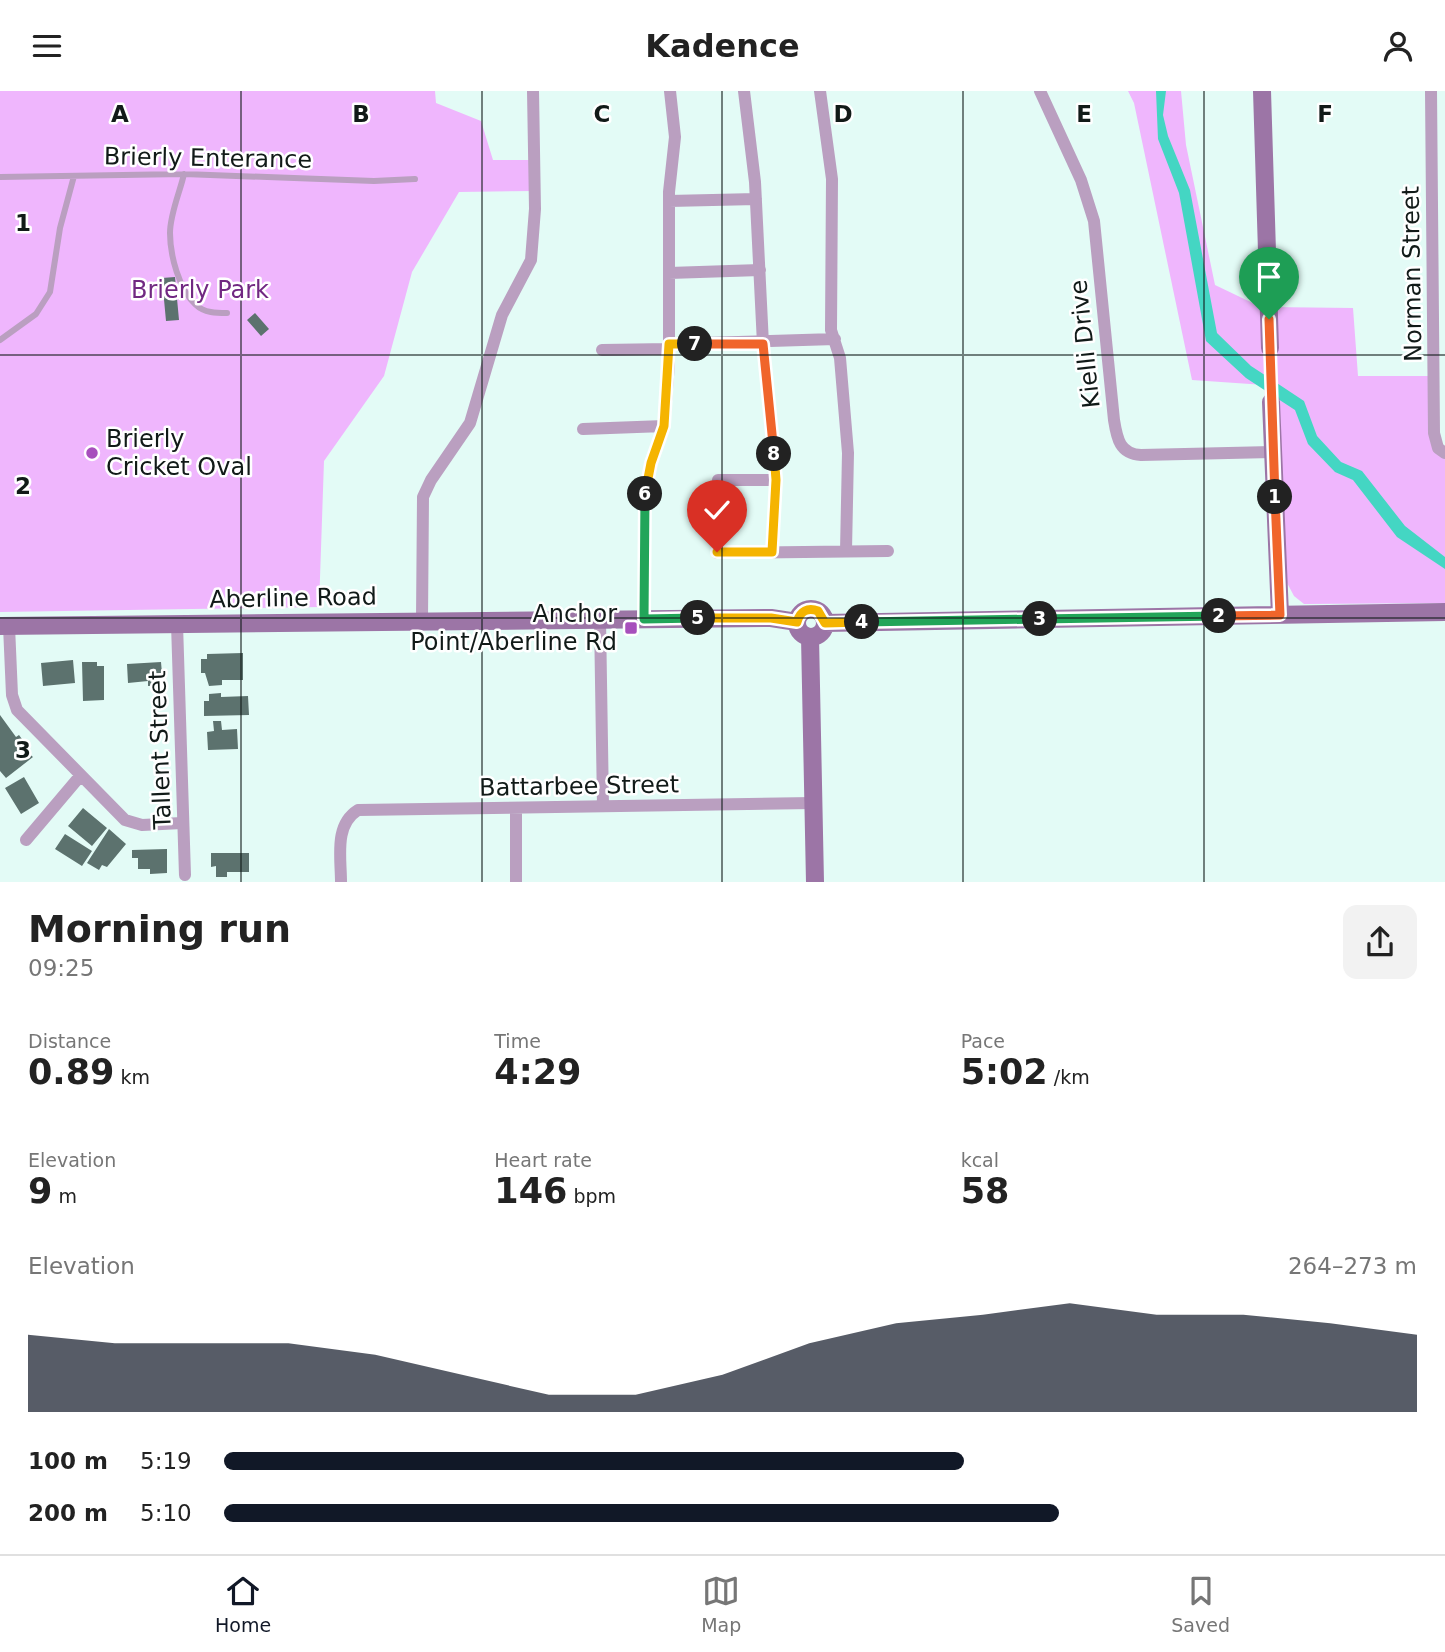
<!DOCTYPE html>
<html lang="en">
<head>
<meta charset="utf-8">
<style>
  :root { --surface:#fff; --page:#f2f2f2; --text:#222; --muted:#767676; --line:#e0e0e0; --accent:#111827 }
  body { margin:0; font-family:"DejaVu Sans",sans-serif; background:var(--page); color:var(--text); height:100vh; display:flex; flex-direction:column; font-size:26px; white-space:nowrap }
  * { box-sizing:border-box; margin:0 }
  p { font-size:23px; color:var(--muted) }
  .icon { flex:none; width:38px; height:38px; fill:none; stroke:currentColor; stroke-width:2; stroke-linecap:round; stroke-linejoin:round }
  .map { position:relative; height:791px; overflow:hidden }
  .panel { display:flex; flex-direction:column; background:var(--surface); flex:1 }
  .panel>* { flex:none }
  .pin { position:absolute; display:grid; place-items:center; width:60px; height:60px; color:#fff; margin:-72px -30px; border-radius:50% 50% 50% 0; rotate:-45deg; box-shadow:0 0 7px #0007 }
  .pin .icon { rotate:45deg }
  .km { position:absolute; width:35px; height:35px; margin:-18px; border-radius:50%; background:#222; color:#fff; font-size:19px; line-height:35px; text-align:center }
  .round { display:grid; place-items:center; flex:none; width:74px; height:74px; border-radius:14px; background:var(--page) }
  .head { display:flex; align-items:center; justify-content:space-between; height:119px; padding:0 28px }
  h1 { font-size:38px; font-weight:600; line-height:52px }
  .stats { display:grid; grid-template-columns:repeat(3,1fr); gap:10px; height:119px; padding:7px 28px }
  .stats div { display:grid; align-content:center }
  .stats b { font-size:35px; font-weight:600 }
  .stats small { font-size:19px; font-weight:400 }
  .stats p { font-size:19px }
  .chart { height:196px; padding:14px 28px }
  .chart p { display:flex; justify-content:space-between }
  .chart svg { width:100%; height:126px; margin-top:7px; fill:var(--accent); opacity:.7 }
  ul { padding:0 28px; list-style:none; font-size:23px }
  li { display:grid; grid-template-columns:112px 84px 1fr; align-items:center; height:52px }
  li i { height:18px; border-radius:9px; background:var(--accent) }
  header { display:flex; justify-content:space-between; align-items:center; height:91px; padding:0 28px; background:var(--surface); font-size:32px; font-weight:600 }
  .tabs { display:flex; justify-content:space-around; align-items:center; height:98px; border-top:2px solid var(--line); background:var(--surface); font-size:19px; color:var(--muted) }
  .tabs a { display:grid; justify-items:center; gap:4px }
  .tabs .selected { color:var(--accent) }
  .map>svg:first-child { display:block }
</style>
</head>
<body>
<header><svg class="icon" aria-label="menu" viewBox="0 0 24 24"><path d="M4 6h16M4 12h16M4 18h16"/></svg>Kadence<svg class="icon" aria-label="person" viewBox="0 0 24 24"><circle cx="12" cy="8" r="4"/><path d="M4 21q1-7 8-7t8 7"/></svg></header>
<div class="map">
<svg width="1445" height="791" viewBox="0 0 1445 791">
  <rect width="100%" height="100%" fill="#e3fbf6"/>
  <!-- green -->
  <path fill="#efb6fd" d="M0,0h435l1,12 45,18 12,39h41l1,31 -76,1 -47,80 -28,104 -60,85 -5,146 -319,5z
    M1128,0h53l5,54 29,140 46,22 92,1 5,68h76l1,63 10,14v150l-141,1 -10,-8 -8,-15 -7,-195 -87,-6 -58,-277z"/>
  <!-- water -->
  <path fill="#44d6c3" d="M1156,0h10l-3,24 5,21 22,54 27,143 34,33 53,35 13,35 24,26 21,9 43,55 40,31v12l-48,-32 -44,-57 -18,-8 -27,-28 -13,-34 -49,-32 -40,-37 -27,-148 -21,-54z"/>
  <!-- building -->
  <path fill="#5c726e" d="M175,186l4,43 -13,1 -4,-43z
    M255,222l14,16 -8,7 -14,-16z
    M243,562v27h-21v5l-13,1 -4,-13h-4v-14h6v-5z
    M73,569l2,23 -32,3 -2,-23z
    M82,571h15v4h7v34l-21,1z
    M161,571l2,23 -15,1v-5l-20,2 -1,-19z
    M221,602v4l27,-1 1,19 -45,1v-15h5v-7z
    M0,624l16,22 3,-2 11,15 -3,2 6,5 -27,21 -6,-7z
    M213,630h8l1,9 15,-1 1,20 -30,1 -1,-18 7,-1z
    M24,686l15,26 -18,11 -16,-26z
    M83,717l24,20 -15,18 -24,-20z
    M109,738l17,15 -19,23 -5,-2 -3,5 -12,-7z
    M65,743l27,17 -10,15 -27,-17z
    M167,758v24l-17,1v-5h-12v-11h-6v-8z
    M211,762h38v19h-22v5h-11v-11l-5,1z"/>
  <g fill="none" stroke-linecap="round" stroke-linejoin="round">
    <!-- lane -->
    <path stroke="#ba9fc0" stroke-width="6" d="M184,83c-4,18 -14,40 -14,59 0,22 9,57 26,72 8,8 21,8 31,8
      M0,86l184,-3 190,7 41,-2
      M0,249l36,-26 14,-22 10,-64 14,-52"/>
    <!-- street -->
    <path stroke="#ba9fc0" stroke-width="12" d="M744,0l11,91 8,162 13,136 -4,72
      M820,0l12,88 -1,151 9,28 8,95 -2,98
      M1040,0l41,89 13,41 20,199c3,19 6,34 27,35l132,-3
      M1431,0l3,342 4,15 7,5
      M669,110l87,-2
      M669,182l91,-3
      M669,253l166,-5
      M1270,257l1,54
      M602,259l67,-1
      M583,338l81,-3
      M718,389h58
      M717,462l171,-2
      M600,528l3,187
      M644,528l1,-128 6,-28 13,-37 5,-62v-172l6,-55 -5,-46
      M422,529l1,-123 8,-17 39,-57 32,-108 29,-55 4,-51 -2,-118
      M177,533l8,251
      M9,535l3,69 5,15 108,110 17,5 40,-2
      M516,717v74
      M26,749l55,-65
      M341,791c0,-25 -7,-57 17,-72l455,-7"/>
    <!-- secondary -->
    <path stroke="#9c75a6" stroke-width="18" d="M1262,0l8,257
      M1271,311l9,213
      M797 532a14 14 0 1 1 28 0a14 14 0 1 1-28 0Z
      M825,532l620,-11
      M0,535l771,-8 26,4
      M810,546l5,245"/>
  </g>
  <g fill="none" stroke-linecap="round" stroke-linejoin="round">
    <!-- split-1 casing -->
    <g stroke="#fff" stroke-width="14">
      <path id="split-1" d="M1269,228l6,178"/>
    </g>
    <!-- split-2 casing -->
    <g stroke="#fff" stroke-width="14">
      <path id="split-2" d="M1219,525l61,-1 -5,-118"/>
    </g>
    <!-- split-3 casing -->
    <g stroke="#fff" stroke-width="14">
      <path id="split-3" d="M1040,528l179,-3"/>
    </g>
    <!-- split-4 casing -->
    <g stroke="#fff" stroke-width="14">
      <path id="split-4" d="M862,531l178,-3"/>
    </g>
    <!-- split-5 casing -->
    <g stroke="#fff" stroke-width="14">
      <path id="split-5" d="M698,527h73l26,4c3,-11 11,-15 21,-11l7,12 37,-1"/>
    </g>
    <!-- split-6 casing -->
    <g stroke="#fff" stroke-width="14">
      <path id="split-6" d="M645,403l-1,125 54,-1"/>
    </g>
    <!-- split-7 casing -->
    <g stroke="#fff" stroke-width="14">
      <path id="split-7" d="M645,403l6,-31 13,-37 5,-82h26"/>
    </g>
    <!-- split-8 casing -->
    <g stroke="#fff" stroke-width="14">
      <path id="split-8" d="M695,253h68l11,110"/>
    </g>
    <!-- split-9 casing -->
    <g stroke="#fff" stroke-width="14">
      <path id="split-9" d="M717,461h55l4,-72 -2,-26"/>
    </g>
    <!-- split-1 -->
    <use href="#split-1" stroke="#f0652b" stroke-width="9"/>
    <!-- split-2 -->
    <use href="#split-2" stroke="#f0652b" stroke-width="9"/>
    <!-- split-3 -->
    <use href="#split-3" stroke="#22a559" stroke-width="9"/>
    <!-- split-4 -->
    <use href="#split-4" stroke="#22a559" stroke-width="9"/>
    <!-- split-5 -->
    <use href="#split-5" stroke="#f5b400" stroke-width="9"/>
    <!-- split-6 -->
    <use href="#split-6" stroke="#22a559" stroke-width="9"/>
    <!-- split-7 -->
    <use href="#split-7" stroke="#f5b400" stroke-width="9"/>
    <!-- split-8 -->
    <use href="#split-8" stroke="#f0652b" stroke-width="9"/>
    <!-- split-9 -->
    <use href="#split-9" stroke="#f5b400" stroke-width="9"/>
  </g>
  <!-- grid -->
  <path fill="none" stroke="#111a18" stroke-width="2" stroke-opacity="0.55" d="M241,0v791M482,0v791M722,0v791M963,0v791M1204,0v791M0,264h1445M0,527h1445"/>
  <!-- markers -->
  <g fill="#a74fbc" stroke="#fff" stroke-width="2.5">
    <circle cx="92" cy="362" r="7"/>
    <rect x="624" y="530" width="14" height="14" rx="3.5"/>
  </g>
  <g text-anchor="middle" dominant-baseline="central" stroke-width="5" stroke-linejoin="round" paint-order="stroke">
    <!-- street labels -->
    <g font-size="24" fill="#111a18" stroke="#fff">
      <text transform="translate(208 67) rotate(1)">Brierly Enterance</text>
      <text transform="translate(1412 183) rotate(-91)">Norman Street</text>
      <text transform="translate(1085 253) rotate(-96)">Kielli Drive</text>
      <text transform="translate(293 507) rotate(-1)">Aberline Road</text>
      <text transform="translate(160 659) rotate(-92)">Tallent Street</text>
      <text transform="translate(579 695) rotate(-1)">Battarbee Street</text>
    </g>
    <!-- park labels -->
    <g font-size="24" fill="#712882" stroke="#fff">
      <text x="200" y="199">Brierly Park</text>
    </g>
    <!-- poi labels -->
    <g font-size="24" fill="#111a18" stroke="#fff" text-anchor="start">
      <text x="106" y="348">Brierly<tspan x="106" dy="28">Cricket Oval</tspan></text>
      <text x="617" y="523" text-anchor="end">Anchor<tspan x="617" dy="28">Point/Aberline Rd</tspan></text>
    </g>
  </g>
  <g font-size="23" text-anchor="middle" font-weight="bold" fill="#111a18" stroke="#fff" stroke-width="5" stroke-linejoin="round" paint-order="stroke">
    <text x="120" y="31">A</text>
    <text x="361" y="31">B</text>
    <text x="602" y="31">C</text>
    <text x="843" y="31">D</text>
    <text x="1084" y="31">E</text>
    <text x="1325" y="31">F</text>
    <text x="23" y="140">1</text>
    <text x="23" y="403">2</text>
    <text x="23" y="667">3</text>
  </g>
</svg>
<div class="pin" style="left:1269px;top:228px;background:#1e9e55"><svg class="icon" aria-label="arrive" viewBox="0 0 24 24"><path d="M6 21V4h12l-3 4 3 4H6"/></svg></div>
<div class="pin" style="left:717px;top:461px;background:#d93025"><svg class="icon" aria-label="check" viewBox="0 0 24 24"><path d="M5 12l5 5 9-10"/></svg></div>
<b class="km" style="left:1275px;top:406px">1</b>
<b class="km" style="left:1219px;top:525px">2</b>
<b class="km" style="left:1040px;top:528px">3</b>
<b class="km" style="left:862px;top:531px">4</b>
<b class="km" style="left:698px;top:527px">5</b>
<b class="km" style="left:645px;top:403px">6</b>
<b class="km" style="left:695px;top:253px">7</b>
<b class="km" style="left:774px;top:363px">8</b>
</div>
<section class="panel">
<div class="head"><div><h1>Morning run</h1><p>09:25</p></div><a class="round"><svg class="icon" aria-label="share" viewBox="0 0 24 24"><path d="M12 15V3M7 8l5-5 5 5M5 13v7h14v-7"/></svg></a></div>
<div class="stats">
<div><p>Distance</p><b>0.89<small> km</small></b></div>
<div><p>Time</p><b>4:29</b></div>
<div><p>Pace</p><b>5:02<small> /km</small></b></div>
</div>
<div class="stats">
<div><p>Elevation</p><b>9<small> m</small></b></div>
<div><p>Heart rate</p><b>146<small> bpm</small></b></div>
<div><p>kcal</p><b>58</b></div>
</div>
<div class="chart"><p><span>Elevation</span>264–273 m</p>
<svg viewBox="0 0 160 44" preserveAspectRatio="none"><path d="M0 44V17L10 20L20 20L30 20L40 24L50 31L60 38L70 38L80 31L90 20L100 13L110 10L120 6L130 10L140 10L150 13L160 17V44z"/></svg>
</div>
<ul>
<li><b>100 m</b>5:19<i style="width:62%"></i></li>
<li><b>200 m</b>5:10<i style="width:70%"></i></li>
</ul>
</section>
<nav class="tabs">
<a class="selected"><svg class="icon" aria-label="home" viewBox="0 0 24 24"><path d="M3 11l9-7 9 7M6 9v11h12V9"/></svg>Home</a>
<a><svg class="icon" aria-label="map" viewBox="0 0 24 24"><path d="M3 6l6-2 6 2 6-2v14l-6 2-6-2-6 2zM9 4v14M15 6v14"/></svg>Map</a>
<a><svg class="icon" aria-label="saved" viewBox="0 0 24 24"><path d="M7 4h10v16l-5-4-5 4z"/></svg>Saved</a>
</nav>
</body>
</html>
